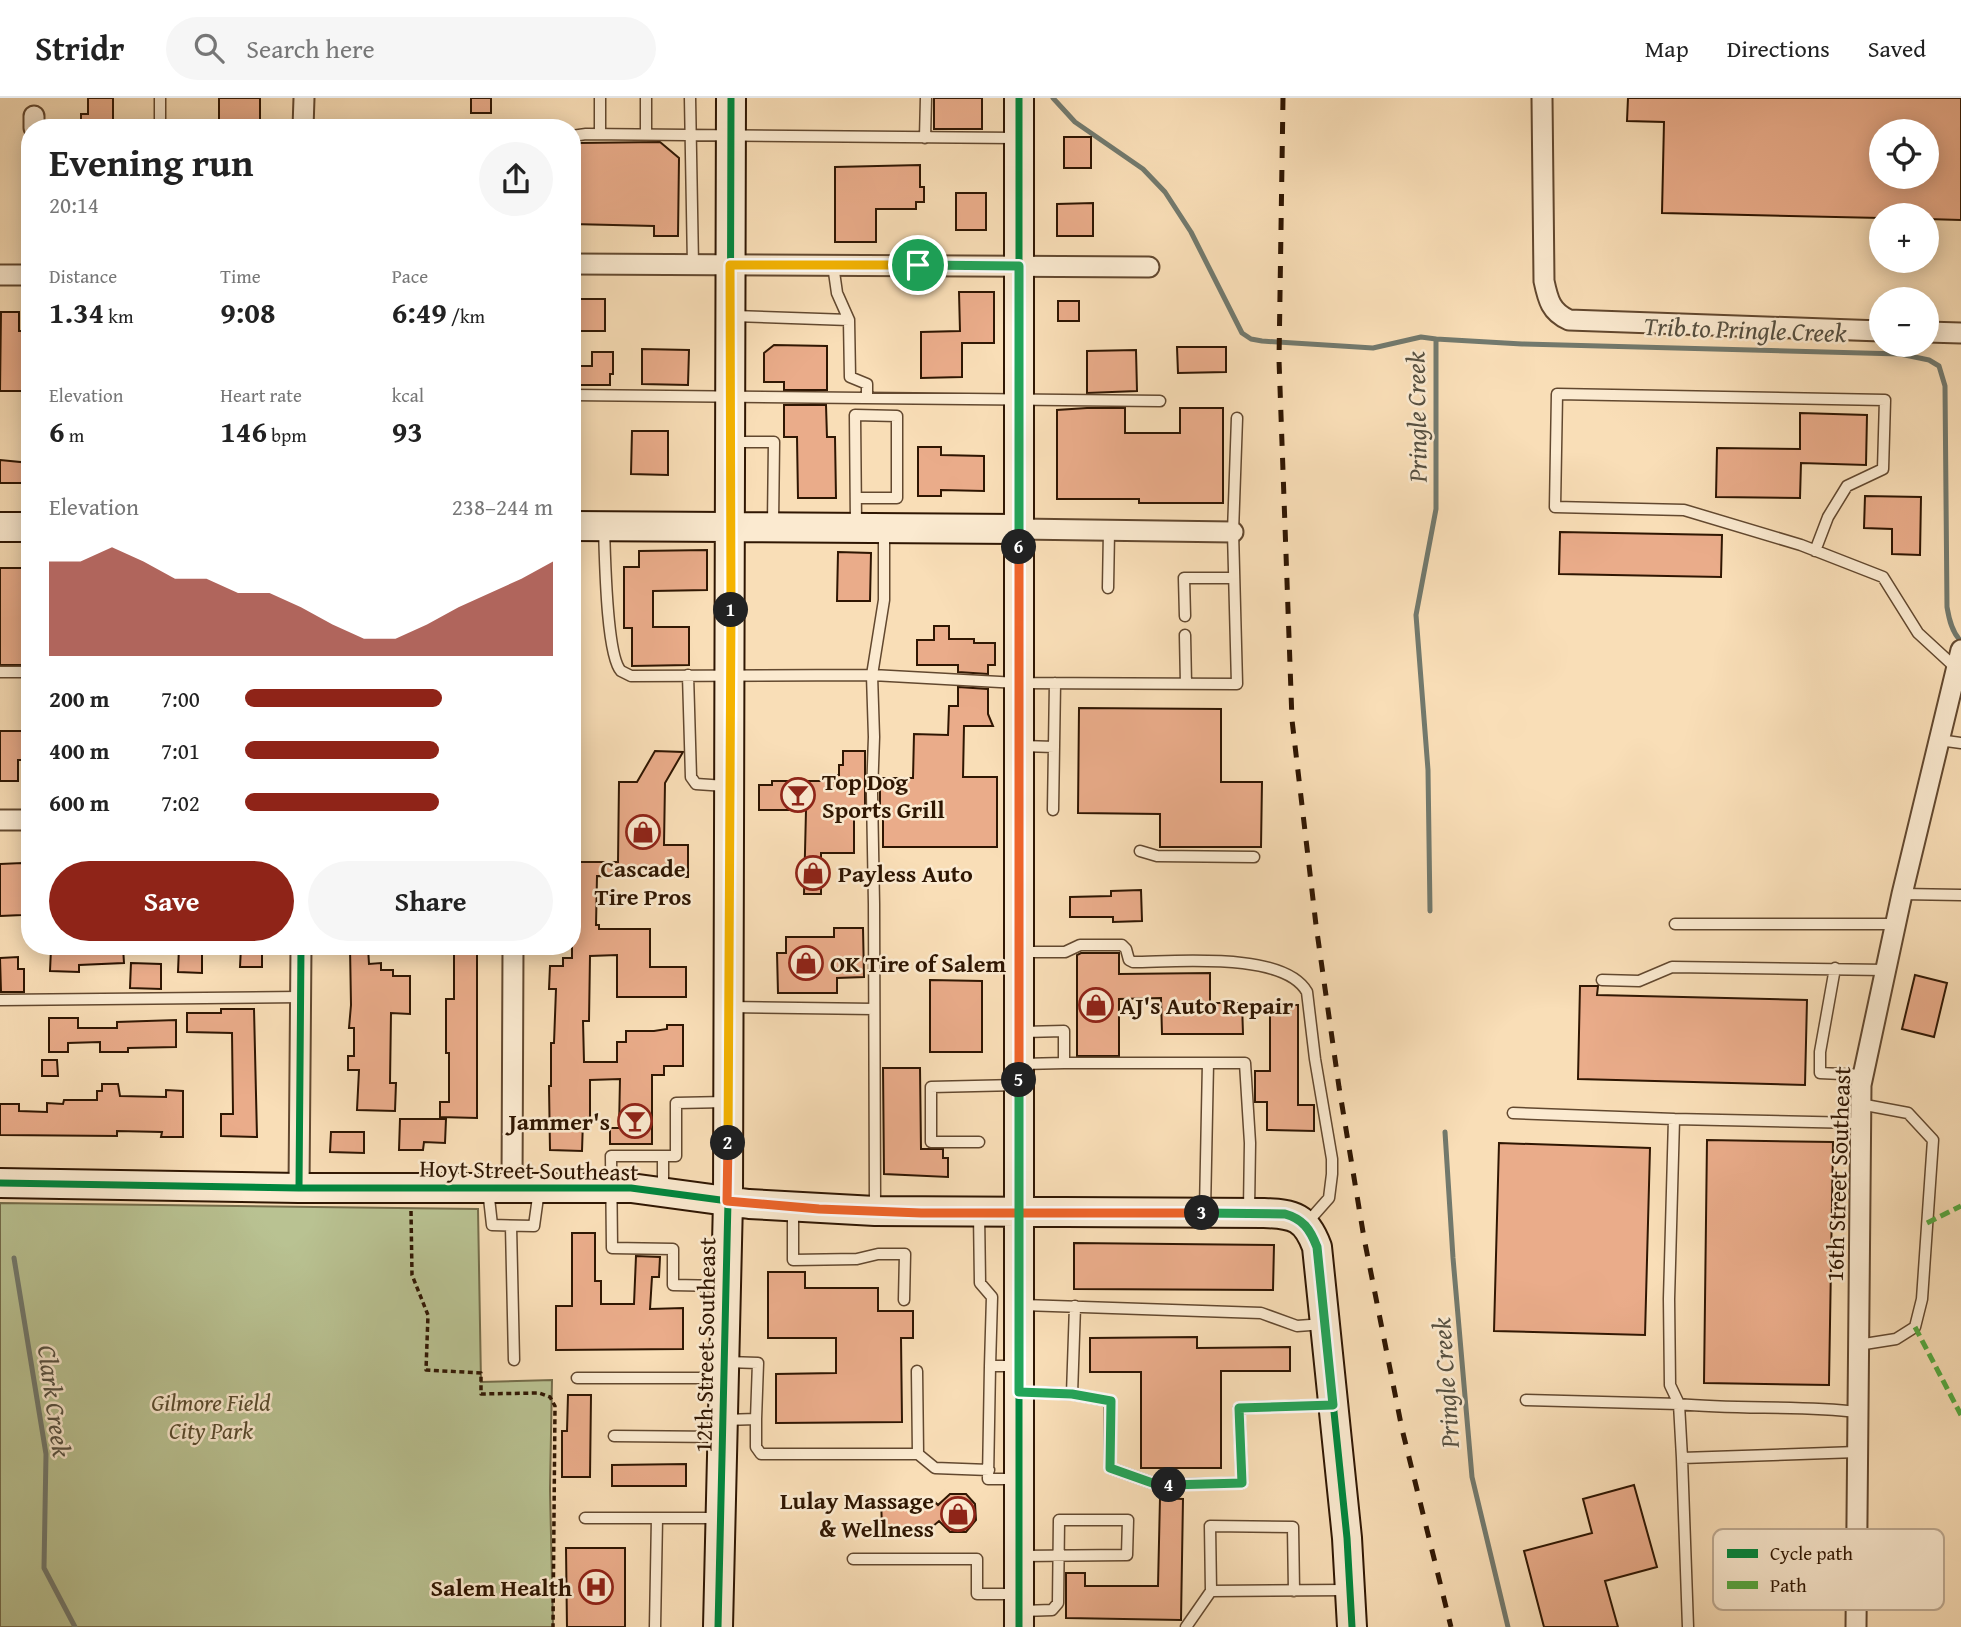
<!DOCTYPE html>
<html lang="en">
<head>
<meta charset="utf-8">
<style>
  :root { --surface:#fff; --page:#f6f6f6; --text:#222; --muted:#767676; --line:#e0e0e0; --accent:#8f2418 }
  body { margin:0; font-family:"Gentium Book Plus",serif; background:var(--page); color:var(--text); height:100vh; display:flex; flex-direction:column; font-size:26px; white-space:nowrap }
  * { box-sizing:border-box; margin:0 }
  p { font-size:23px; color:var(--muted) }
  .icon { flex:none; width:38px; height:38px; fill:none; stroke:currentColor; stroke-width:2; stroke-linecap:round; stroke-linejoin:round }
  .map { position:relative; flex:1; overflow:hidden }
  .sheet { position:absolute; left:21px; top:21px; width:560px; height:836px; display:flex; flex-direction:column; background:var(--surface); border-radius:28px; box-shadow:0 4px 18px #0003 }
  .sheet>* { flex:none }
  .tools { position:absolute; left:1869px; top:21px; display:grid; gap:14px }
  .tools a { display:grid; place-items:center; width:70px; height:70px; border-radius:50%; background:var(--surface); box-shadow:0 4px 18px #0003; font-size:35px }
  .pin { position:absolute; display:grid; place-items:center; width:60px; height:60px; color:#fff; margin:-30px; border:4px solid #fff; border-radius:50%; box-shadow:0 2px 7px #0007 }
  .km { position:absolute; width:35px; height:35px; margin:-18px; border-radius:50%; background:#222; color:#fff; font-size:19px; line-height:35px; text-align:center }
  .round { display:grid; place-items:center; flex:none; width:74px; height:74px; border-radius:37px; background:var(--page) }
  .summary { display:flex; align-items:center; justify-content:space-between; height:119px; padding:0 28px }
  h1 { font-size:38px; font-weight:700; line-height:52px }
  .figures { display:grid; grid-template-columns:repeat(3,1fr); gap:10px; height:119px; padding:7px 28px }
  .figures div { display:grid; align-content:center }
  .figures b { font-size:30px; font-weight:700 }
  .figures small { font-size:19px; font-weight:400 }
  .figures p { font-size:19px }
  .chart { height:196px; padding:14px 28px }
  .chart p { display:flex; justify-content:space-between }
  .chart svg { width:100%; height:126px; margin-top:7px; fill:var(--accent); opacity:.7 }
  .action { display:flex; gap:14px; margin-top:auto; padding:14px 28px }
  .action a { flex:1; height:80px; border-radius:42px; background:var(--accent); color:#fff; font-size:28px; font-weight:700; line-height:80px; text-align:center }
  .action a+a { background:var(--page); color:var(--text) }
  ul { padding:0 28px; list-style:none; font-size:23px }
  li { display:grid; grid-template-columns:112px 84px 1fr; align-items:center; height:52px }
  li i { height:18px; border-radius:9px; background:var(--accent) }
  header { display:flex; align-items:center; gap:42px; box-sizing:border-box; height:98px; padding:0 35px; background:var(--surface); border-bottom:2px solid var(--line) }
  header strong { font-size:33px }
  nav { display:flex; gap:38px; margin-inline-start:auto; font-size:24px }
  .search { width:490px; height:63px; background:var(--page); display:flex; align-items:center; gap:18px; box-sizing:border-box; padding:0 24px; border-radius:38px; color:var(--muted); font-size:26px }
  .map>svg:first-child { display:block }
</style>
</head>
<body>
<header>
<strong>Stridr</strong>
<div class="search"><svg class="icon" aria-label="search" viewBox="0 0 24 24"><circle cx="10" cy="10" r="6"/><path d="M15 15l6 6"/></svg>Search here</div>
<nav><a>Map</a><a>Directions</a><a>Saved</a></nav>
</header>
<div class="map">
<svg width="1961" height="1529" viewBox="0 0 1961 1529">
  <rect width="100%" height="100%" fill="#f9deb7"/>
  <filter id="stains"><feTurbulence type="fractalNoise" baseFrequency=".00286" numOctaves="4"/><feColorMatrix values="0 0 0 0 .2 0 0 0 0 .09 0 0 0 0 .02 0 0 0 .5 -.17"/></filter>
  <radialGradient id="worn" r=".72"><stop offset=".6" stop-color="#630" stop-opacity="0"/><stop offset="1" stop-color="#630" stop-opacity=".3"/></radialGradient>
  <!-- green -->
  <path fill="#b9c292" stroke="#746c4a" stroke-width="2" d="M0,1105l478,6 3,173 71,-2 -2,109 3,138h-553z"/>
  <g fill="none" stroke-linecap="round" stroke-linejoin="round">
    <!-- stream -->
    <path stroke="#72796d" stroke-width="5" d="M1053,0l22,24 68,47 22,23 26,40 51,101 9,6 11,2 111,7 48,-11 15,2v170l-20,106 12,155 2,141
      M1436,241l86,5 378,10 29,6 10,6 6,20 2,221c2,12 5,26 14,34
      M1445,1034l8,126 19,219 36,150
      M14,1160l32,196 -2,114 31,59"/>
  </g>
  <!-- building -->
  <path fill="#eaac8a" stroke="#2f1602" stroke-width="2" fill-rule="evenodd" d="M88,0h25v30h-32v-14h7z
    M219,0h41v25h-5v5h-36z
    M471,0h20v15h-20z
    M934,0h48v31h-48z
    M1628,0h333v122l-34,-1v-4h-46v3l-219,-5 2,-91 -37,-1zM1881,33h46v46h-46z
    M1064,39h27v31h-27z
    M660,44l19,16 -1,78h-24v-10l-82,-2v-19h5v-62z
    M920,67v22h4v15h-8v7h-40v33h-41v-75z
    M956,95h30v37h-30z
    M1093,105v33h-36v-32z
    M959,194h35v51h-32v34l-41,1v-46l39,-1z
    M579,201h26v32h-26z
    M1058,203h21v20h-21z
    M1,214h18v19h11v60h-30z
    M774,247l53,1v44h-43v-8h-20v-29z
    M1177,249h49v25l-48,1z
    M642,251l47,1 -1,35 -46,-1z
    M1136,252l1,41 -50,2v-42z
    M592,254h21v22h-3v11h-38v-19h20z
    M784,307h42l1,32h8l1,61h-38l-1,-61h-13z
    M1087,310h38v25h55v-25h43v95h-84v-4h-82v-89z
    M1800,315l67,2 -1,50 -65,-2 -1,35 -84,-1 1,-49 83,1z
    M632,333h36v44l-37,-1z
    M918,349h23v8l43,1v35l-43,-1v6h-23z
    M0,362l30,3v20h-30z
    M1865,398l56,1 -1,58 -28,-1v-25l-28,-1z
    M1560,434l162,3 -1,42 -162,-3z
    M707,452v40l-54,1v36h36v38l-57,1v-38h-8v-61h15v-16z
    M838,454l33,1 -1,48h-33z
    M0,470h24l2,97h-26z
    M934,528h15v13h25v4h21v22h-7v9l-30,-2v-7h-41v-25h17z
    M958,589l30,2v25l5,12h-29l-1,51h34v70h-114v-38h-3v-31h33l1,-44 34,1 1,-29h9z
    M1079,610l142,1v73h41l-1,65h-101v-33l-82,-1z
    M0,633h30v29h-12v21h-18z
    M655,653l28,1 -18,31 -1,62h24v32l-91,-1 -1,49h3v4h51v38h36v30h-69v-42l-27,1 -1,65h-6l1,41h33v-20h9v-11h28l13,-2v-4h16v41h-19v9h-12v69h-42v-16h9l1,-49 -30,1v40h-7l-1,31 -32,-1 -1,-64h2v-43h3l2,-54h-7l1,-23h13v-8h9v-96h46l1,-80h18z
    M843,653h22v58h-11v44h-33v41h-17l2,-84h-47v-25h13v-4h55v-6h12v-10h4z
    M22,765v52l-22,1v-52z
    M1141,792l1,31 -29,1v-5h-43v-20l41,-1v-5z
    M834,830h29l1,49 -27,1v15h-59l-1,-40h9v-16h48z
    M86,849h37l1,16 -45,2v7l-29,-1 1,-22h35z
    M179,849h23v26l-24,-1z
    M241,849h21v20h-22z
    M350,849h18l1,17 12,-1v7h12v6h17v38l-19,-1 -1,70h6l-1,28 -38,-1 2,-40h-11v-14h6v-28h-5l2,-23z
    M454,849h23v171l-37,-1v-15h9v-49h-3v-54h8z
    M1081,855h38v21l91,-1v30h32l1,31h-81l-1,-36 -42,1v57h-42v-101z
    M18,859v12h6v23h-23l-1,-34z
    M131,865l30,1v25l-31,-1z
    M1915,877l32,8 -13,54 -32,-8z
    M930,882l52,1v71h-52z
    M1580,888h18l-1,9 210,5 -2,85 -227,-6z
    M1270,907h28v100h16v26l-47,-1v-28h-12v-31h15z
    M221,911h33l3,128 -36,-1v-22h12l-1,-81 -45,-1v-19h34z
    M49,920h29v10h39v-6l59,-2v27l-48,1v4h-28v-10l-32,1v9h-19z
    M42,962h15l1,16h-16z
    M883,970h37l1,81h22v9h5v19l-64,-3z
    M102,986h16l2,12 46,1v-7l17,1v46h-22l1,-5 -45,-1v5l-117,-1v-31h19v7l28,1v-9l16,1 1,-4h33v-9h5z
    M400,1021h46l-1,24 -21,-1 -1,8h-24z
    M331,1034h33v21l-34,-1z
    M1707,1042l126,2 -4,243 -125,-2z
    M1499,1045l151,5 -5,187 -151,-4z
    M572,1135h23v48h6v23h33l2,-48 24,1 -1,20h-7l-2,32 33,-1v41l-127,1v-44h16z
    M1074,1145l200,2 -1,45 -199,-1z
    M768,1174h37v16h73v23h35v27h-12l1,84 -126,1v-49l60,-1v-35h-68z
    M1197,1239v11l93,-1v24h-69v97h-80v-96h-51v-34z
    M568,1297h23l-1,82h-28v-46h5z
    M686,1366v22h-74v-21z
    M1634,1387l23,82 -52,14 13,46h-74l-20,-76 68,-18 -9,-34z
    M950,1396h16l9,10 1,16 -10,12h-16l-11,-11 -7,6 -50,1 -1,-29h51l6,6z
    M1160,1400l23,1 -2,121 -115,-2v-45h19v13h73z
    M566,1450h59v79h-58z"/>
  <g fill="none" stroke-linecap="round" stroke-linejoin="round">
    <!-- lane casing -->
    <g stroke="#62482f" stroke-width="13">
      <path id="lane" d="M600,0v36
        M646,0v37
        M690,0l3,167
        M160,30v-30
        M572,38l14,-2 429,4
        M925,40l1,-40
        M833,167l4,28 12,27 1,57 17,7v14
        M734,218l115,4
        M572,297l588,6
        M731,344h43l-1,82
        M856,400h41v-82l-42,-1 1,109
        M604,430c1,25 2,127 17,143 2,1 8,4 10,5l241,-1 147,8 218,1 -4,-152 4,-114
        M1815,453l13,-34 19,-31 36,-17 2,-69 -328,-6 -2,113 129,3 117,35 82,32 35,56 38,35
        M1108,490l1,-57
        M1185,518l-1,-38h50
        M1185,537l1,49
        M0,574h30
        M688,577l3,102 5,7 30,2
        M1939,642l22,3
        M1023,648l31,1
        M1053,712l2,-127
        M1140,753l17,5 97,1
        M1902,796l59,1
        M1675,826h221
        M1020,854h45l15,-7h42l4,4 3,11 4,2c42,0 151,-11 174,30l8,67 17,100v15l-3,24 -23,26
        M1835,870l-15,84v21l43,2
        M1602,882l37,1 33,-14 213,3
        M0,902l301,-3
        M729,909l145,2
        M1064,965h181l5,80 -1,66
        M1022,966l42,-1v-32l-41,1
        M1513,1015l161,6
        M979,1044h-48v-55l87,-2
        M663,1058v35
        M488,1091l4,36 42,1 5,-36
        M875,1109l-1,-303 -2,-110 2,-57 -2,-62 12,-75v-70
        M793,1110v52l64,-1 21,-5h27l-1,46
        M1205,1112l3,-147
        M979,1115l1,70 12,14 -2,69h27
        M511,1128l3,134
        M724,1188l-51,-1v-36l-61,-1 -1,-92h65v-53l50,-1
        M1023,1207l238,8 36,13 27,-2
        M1858,1247l38,-6 19,-12 7,-28 11,-159 -25,-27 -48,-9
        M990,1268l-2,113h27
        M917,1273l1,83 17,14 54,2
        M577,1280h145
        M1020,1294l52,2 3,-88
        M1072,1296l38,7v67l48,17 84,-2 -3,-75 90,-3
        M1526,1302l153,4 3,54 175,-6
        M1857,1314c-59,-7 -119,-2 -178,-8l-9,-19 -1,-86 5,-180 185,4
        M756,1321v28l5,7h157
        M724,1322l32,-1 2,-56 -31,-1
        M614,1338l107,1
        M1682,1360l6,169
        M585,1420h72
        M1020,1458l107,-1 1,-35h-69l-1,83 -6,7 -30,1
        M853,1461h124v35h38
        M1211,1493l136,-1
        M655,1529l2,-109h63
        M1186,1529l25,-36 -1,-65 83,1 1,64"/>
    </g>
    <!-- street casing -->
    <g stroke="#62482f" stroke-width="23">
      <path id="street" d="M1542,0l2,183c4,19 7,31 25,39l312,11
        M34,30v-12
        M303,30l1,-30
        M572,166l577,3
        M0,177h30
        M1927,234l34,1
        M1019,431l214,3
        M0,722h30
        M299,1090l2,-241
        M512,1091l1,-242
        M1856,1529l5,-542 41,-191 59,-244"/>
    </g>
    <!-- secondary casing -->
    <g stroke="#2f1602" stroke-width="32">
      <path id="secondary" d="M572,428l447,3
        M0,429h30
        M0,1085l299,5h332l118,16 126,7 389,2c30,1 42,4 53,34l30,291 5,89
        M718,1529l10,-426 3,-1103
        M1019,1529v-1529"/>
    </g>
    <!-- path -->
    <path stroke="#2f1602" stroke-width="3.5" stroke-dasharray="5 3.5" stroke-linecap="butt" d="M411,1113l1,64 16,40 -2,55 55,3v21l58,-1 11,4 5,9 -2,221"/>
    <!-- lane -->
    <use href="#lane" stroke="#fbead0" stroke-width="10"/>
    <!-- street -->
    <use href="#street" stroke="#fbead0" stroke-width="19"/>
    <!-- secondary -->
    <use href="#secondary" stroke="#fbead0" stroke-width="28"/>
    <!-- rail -->
    <path stroke="#2f1602" stroke-width="5" stroke-dasharray="12 12" stroke-linecap="butt" d="M1283,0l-4,262 13,360 24,205 23,162 25,151 38,191 49,198"/>
    <!-- quiet -->
    <path stroke="#54a940" stroke-width="5" stroke-dasharray="10 5" stroke-linecap="butt" d="M1927,1125l34,-17
      M1915,1229l46,88"/>
    <!-- cycleway casing -->
    <g stroke="#fbead0" stroke-width="11">
      <path id="cycleway" d="M0,1085l299,5h332l97,13
        M299,1090l2,-241
        M1305,1127l6,8 6,14 30,291 5,89
        M718,1529l10,-426 3,-1103
        M1019,1529v-1529"/>
    </g>
    <!-- cycleway -->
    <use href="#cycleway" stroke="#00873e" stroke-width="7"/>
  </g>
  <g fill="none" stroke-linecap="round" stroke-linejoin="round">
    <!-- split-1 casing -->
    <g stroke="#fff" stroke-width="14">
      <path id="split-1" d="M731,512l-1,-345h188"/>
    </g>
    <!-- split-2 casing -->
    <g stroke="#fff" stroke-width="14">
      <path id="split-2" d="M728,1045l3,-533"/>
    </g>
    <!-- split-3 casing -->
    <g stroke="#fff" stroke-width="14">
      <path id="split-3" d="M728,1045l-1,58 92,8 102,4h281"/>
    </g>
    <!-- split-4 casing -->
    <g stroke="#fff" stroke-width="14">
      <path id="split-4" d="M1169,1387l73,-2 -3,-75 94,-3 -16,-158c-7,-18 -14,-28 -32,-33l-83,-1"/>
    </g>
    <!-- split-5 casing -->
    <g stroke="#fff" stroke-width="14">
      <path id="split-5" d="M1019,982v312l53,2 39,7 -1,67 48,17h11"/>
    </g>
    <!-- split-6 casing -->
    <g stroke="#fff" stroke-width="14">
      <path id="split-6" d="M1019,449v533"/>
    </g>
    <!-- split-7 casing -->
    <g stroke="#fff" stroke-width="14">
      <path id="split-7" d="M918,167l101,1v281"/>
    </g>
    <!-- split-1 -->
    <use href="#split-1" stroke="#f5b400" stroke-width="9"/>
    <!-- split-2 -->
    <use href="#split-2" stroke="#f5b400" stroke-width="9"/>
    <!-- split-3 -->
    <use href="#split-3" stroke="#f0652b" stroke-width="9"/>
    <!-- split-4 -->
    <use href="#split-4" stroke="#22a559" stroke-width="9"/>
    <!-- split-5 -->
    <use href="#split-5" stroke="#22a559" stroke-width="9"/>
    <!-- split-6 -->
    <use href="#split-6" stroke="#f0652b" stroke-width="9"/>
    <!-- split-7 -->
    <use href="#split-7" stroke="#22a559" stroke-width="9"/>
  </g>
  <!-- icons -->
  <defs>
    <g id="bar-ring" transform="scale(1.75)"><circle r="9.5" fill="#fbead0" stroke="#8f2418" stroke-width="1.5"/><path d="M-6-5H6L.8 .8V4.5H3.5V6h-7V4.5H-.8V.8Z" fill="#8f2418"/></g>
    <g id="shop-ring" transform="scale(1.75)"><circle r="9.5" fill="#fbead0" stroke="#8f2418" stroke-width="1.5"/><path d="M-5-2.5h2.3a2.7 3.5 0 0 1 5.4 0H5L5.5 6h-11ZM-1.5-2.5h3a1.5 2.3 0 0 0-3 0Z" fill="#8f2418"/></g>
    <g id="hospital-ring" transform="scale(1.75)"><circle r="9.5" fill="#fbead0" stroke="#8f2418" stroke-width="1.5"/><path d="M-5-5h3v3.5h4V-5h3V5h-3V1.5h-4V5h-3Z" fill="#8f2418"/></g>
  </defs>
  <g fill-rule="evenodd">
    <use href="#bar-ring" x="798" y="697"/>
    <use href="#shop-ring" x="643" y="734"/>
    <use href="#shop-ring" x="813" y="775"/>
    <use href="#shop-ring" x="806" y="865"/>
    <use href="#shop-ring" x="1096" y="907"/>
    <use href="#bar-ring" x="635" y="1023"/>
    <use href="#shop-ring" x="958" y="1416"/>
    <use href="#hospital-ring" x="596" y="1489"/>
  </g>
  <g text-anchor="middle" dominant-baseline="central" stroke-width="5" stroke-linejoin="round" paint-order="stroke">
    <!-- poi labels -->
    <g font-size="24" font-weight="bold" fill="#2f1602" stroke="#fbead0" text-anchor="start">
      <text x="822" y="683">Top Dog<tspan x="822" dy="28">Sports Grill</tspan></text>
      <text x="643" y="770" text-anchor="middle">Cascade<tspan x="643" dy="28">Tire Pros</tspan></text>
      <text x="838" y="775">Payless Auto</text>
      <text x="830" y="865">OK Tire of Salem</text>
      <text x="1120" y="907">AJ's Auto Repair</text>
      <text x="610" y="1023" text-anchor="end">Jammer's</text>
      <text x="934" y="1402" text-anchor="end">Lulay Massage<tspan x="934" dy="28">&amp; Wellness</tspan></text>
      <text x="572" y="1489" text-anchor="end">Salem Health</text>
    </g>
    <!-- street labels -->
    <g font-size="24" fill="#2f1602" stroke="#fbead0">
      <text transform="translate(529 1072) rotate(1)">Hoyt Street Southeast</text>
      <text transform="translate(1838 1076) rotate(-88)">16th Street Southeast</text>
      <text transform="translate(705 1247) rotate(-89)">12th Street Southeast</text>
    </g>
    <!-- park labels -->
    <g font-size="24" font-style="italic" fill="#584a2d" stroke="#fbead0">
      <text x="211" y="1304">Gilmore Field<tspan x="211" dy="28">City Park</tspan></text>
    </g>
    <!-- water labels -->
    <g font-size="26" font-style="italic" fill="#565041" stroke="#fbead0">
      <text transform="translate(1745 231) rotate(2)">Trib to Pringle Creek</text>
      <text transform="translate(1416 319) rotate(-91)">Pringle Creek</text>
      <text transform="translate(1445 1285) rotate(-94)">Pringle Creek</text>
      <text transform="translate(55 1303) rotate(82)">Clark Creek</text>
    </g>
  </g>
  <!-- legend -->
  <rect x="1713" y="1431" width="231" height="81" rx="10" fill="#fbead0" stroke="#beaa92" stroke-width="2"/>
  <rect x="1727" y="1451" width="31" height="9" fill="#00873e"/>
  <rect x="1727" y="1483" width="31" height="8" fill="#54a940"/>
  <g font-size="19" fill="#2f1602">
    <text x="1770" y="1462">Cycle path</text>
    <text x="1770" y="1494">Path</text>
  </g>
  <rect width="100%" height="100%" filter="url(#stains)"/>
  <rect width="100%" height="100%" fill="url(#worn)"/>
</svg>
<div class="tools">
<a><svg class="icon" aria-label="locate" viewBox="0 0 24 24"><circle cx="12" cy="12" r="6"/><path d="M12 2v4M12 18v4M2 12h4M18 12h4"/></svg></a>
<a>+</a>
<a>−</a>
</div>
<div class="pin" style="left:918px;top:167px;background:#1e9e55"><svg class="icon" aria-label="arrive" viewBox="0 0 24 24"><path d="M6 21V4h12l-3 4 3 4H6"/></svg></div>
<b class="km" style="left:731px;top:512px">1</b>
<b class="km" style="left:728px;top:1045px">2</b>
<b class="km" style="left:1202px;top:1115px">3</b>
<b class="km" style="left:1169px;top:1387px">4</b>
<b class="km" style="left:1019px;top:982px">5</b>
<b class="km" style="left:1019px;top:449px">6</b>
<section class="sheet">
<div class="summary"><div><h1>Evening run</h1><p>20:14</p></div><a class="round"><svg class="icon" aria-label="share" viewBox="0 0 24 24"><path d="M12 15V3M7 8l5-5 5 5M5 13v7h14v-7"/></svg></a></div>
<div class="figures">
<div><p>Distance</p><b>1.34<small> km</small></b></div>
<div><p>Time</p><b>9:08</b></div>
<div><p>Pace</p><b>6:49<small> /km</small></b></div>
</div>
<div class="figures">
<div><p>Elevation</p><b>6<small> m</small></b></div>
<div><p>Heart rate</p><b>146<small> bpm</small></b></div>
<div><p>kcal</p><b>93</b></div>
</div>
<div class="chart"><p><span>Elevation</span>238–244 m</p>
<svg viewBox="0 0 160 44" preserveAspectRatio="none"><path d="M0 44V11L10 11L20 6L30 11L40 17L50 17L60 22L70 22L80 27L90 33L100 38L110 38L120 33L130 27L140 22L150 17L160 11V44z"/></svg>
</div>
<ul>
<li><b>200 m</b>7:00<i style="width:64%"></i></li>
<li><b>400 m</b>7:01<i style="width:63%"></i></li>
<li><b>600 m</b>7:02<i style="width:63%"></i></li>
</ul>
<div class="action"><a>Save</a><a>Share</a></div>
</section>
</div>
</body>
</html>
